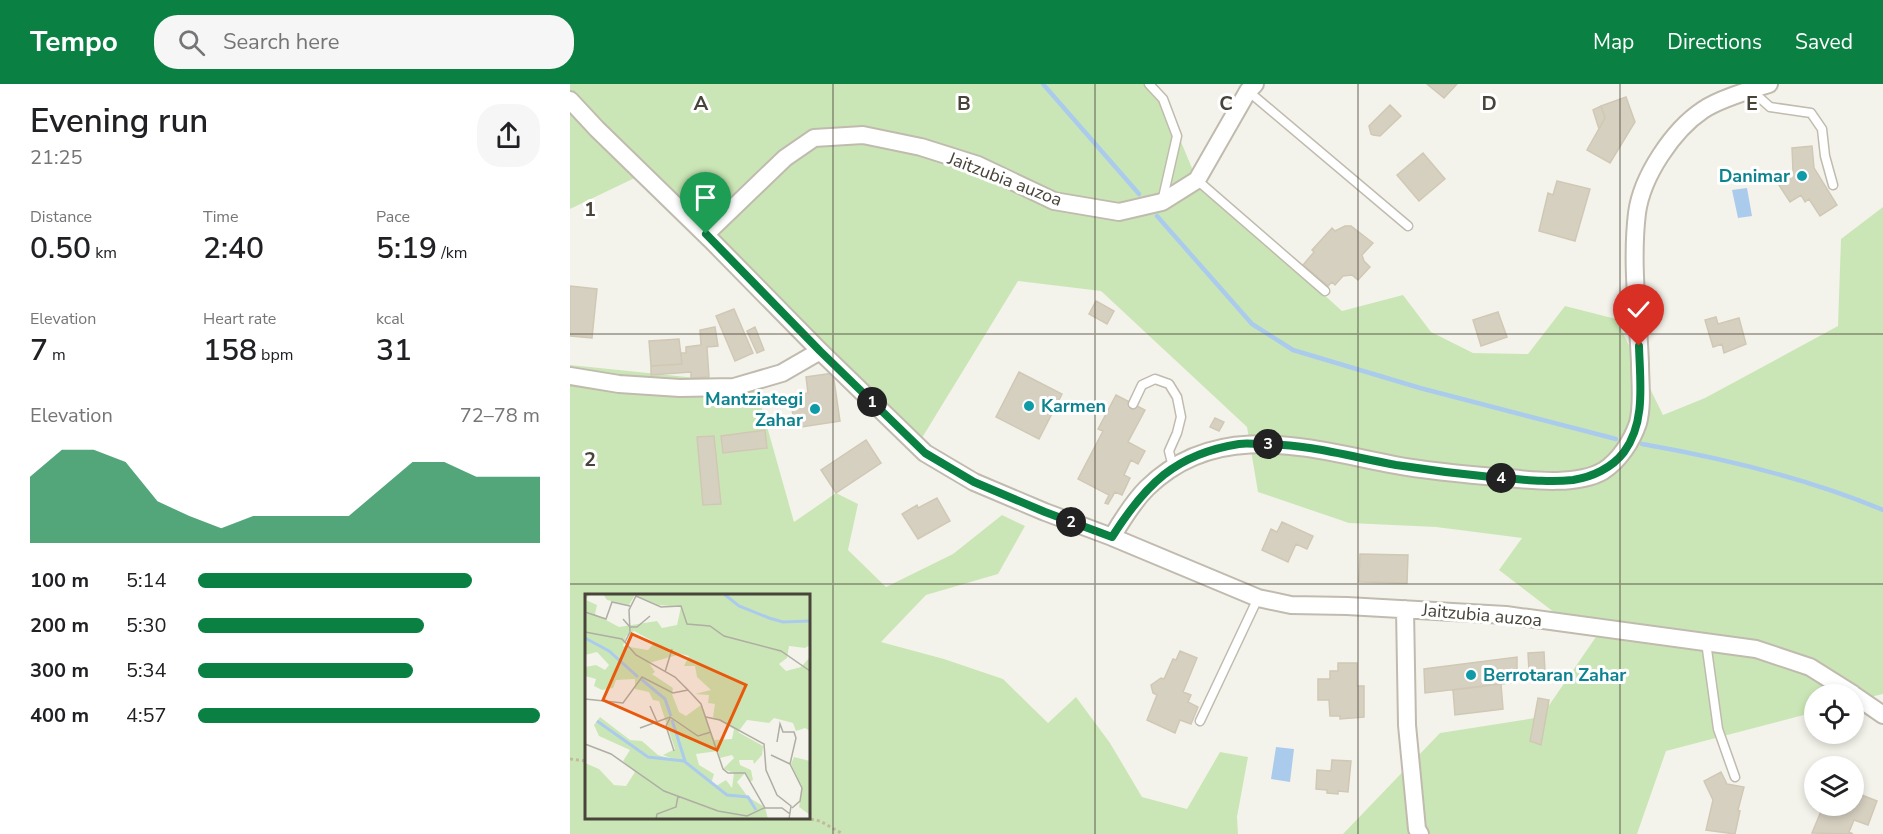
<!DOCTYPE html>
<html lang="en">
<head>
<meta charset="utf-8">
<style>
  :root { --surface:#fff; --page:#f6f6f6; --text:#202124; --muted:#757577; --accent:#0b8043 }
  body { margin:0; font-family:"Nunito Sans",sans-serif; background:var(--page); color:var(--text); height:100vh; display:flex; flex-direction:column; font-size:22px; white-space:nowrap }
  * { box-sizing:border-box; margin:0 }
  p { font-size:20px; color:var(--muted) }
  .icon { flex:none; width:33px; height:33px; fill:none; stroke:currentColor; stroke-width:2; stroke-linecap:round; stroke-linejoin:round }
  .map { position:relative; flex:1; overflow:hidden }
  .panel { display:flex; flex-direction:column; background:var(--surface); width:570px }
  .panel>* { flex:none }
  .fabs { position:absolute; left:1234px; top:600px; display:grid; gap:12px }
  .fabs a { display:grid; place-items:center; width:60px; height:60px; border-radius:50%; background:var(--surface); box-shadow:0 3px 9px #0003; font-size:30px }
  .pin { position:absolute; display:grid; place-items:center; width:51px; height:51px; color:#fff; margin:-62px -26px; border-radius:50% 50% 50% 0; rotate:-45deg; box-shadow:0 0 6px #0007 }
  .pin .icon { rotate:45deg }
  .km { position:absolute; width:30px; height:30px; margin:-15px; border-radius:50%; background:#222; color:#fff; font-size:16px; line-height:30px; text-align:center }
  .round { display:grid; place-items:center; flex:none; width:63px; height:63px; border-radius:24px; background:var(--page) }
  .overview { display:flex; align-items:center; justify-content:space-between; height:102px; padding:0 30px }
  h1 { font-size:33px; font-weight:600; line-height:45px }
  .figures { display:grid; grid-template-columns:repeat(3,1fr); gap:9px; height:102px; padding:6px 30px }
  .figures div { display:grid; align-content:center }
  .figures b { font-size:30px; font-weight:600 }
  .figures small { font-size:16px; font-weight:400 }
  .figures p { font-size:16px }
  .chart { height:168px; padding:12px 30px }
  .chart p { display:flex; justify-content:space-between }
  .chart svg { width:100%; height:108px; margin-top:6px; fill:var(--accent); opacity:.7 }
  ul { padding:0 30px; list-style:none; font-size:20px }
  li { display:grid; grid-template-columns:96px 72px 1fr; align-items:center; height:45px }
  li i { height:15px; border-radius:8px; background:var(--accent) }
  header { display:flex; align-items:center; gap:36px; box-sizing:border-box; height:84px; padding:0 30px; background:var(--accent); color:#fff }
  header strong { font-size:28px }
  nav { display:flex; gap:33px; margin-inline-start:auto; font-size:21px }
  .search { width:420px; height:54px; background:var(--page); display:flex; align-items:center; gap:15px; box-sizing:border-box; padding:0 21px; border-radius:24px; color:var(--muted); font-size:22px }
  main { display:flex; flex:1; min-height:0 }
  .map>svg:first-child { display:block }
</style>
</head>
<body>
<header>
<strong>Tempo</strong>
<div class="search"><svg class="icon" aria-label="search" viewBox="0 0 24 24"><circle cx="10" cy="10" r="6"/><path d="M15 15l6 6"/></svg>Search here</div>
<nav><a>Map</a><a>Directions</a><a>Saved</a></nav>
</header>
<main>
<section class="panel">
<div class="overview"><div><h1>Evening run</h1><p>21:25</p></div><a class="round"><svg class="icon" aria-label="share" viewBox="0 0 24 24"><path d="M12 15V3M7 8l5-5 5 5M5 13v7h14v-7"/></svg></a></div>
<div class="figures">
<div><p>Distance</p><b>0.50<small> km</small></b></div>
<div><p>Time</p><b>2:40</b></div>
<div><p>Pace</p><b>5:19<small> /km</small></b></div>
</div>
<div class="figures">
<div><p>Elevation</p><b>7<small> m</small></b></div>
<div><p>Heart rate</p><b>158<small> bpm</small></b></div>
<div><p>kcal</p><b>31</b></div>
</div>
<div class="chart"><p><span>Elevation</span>72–78 m</p>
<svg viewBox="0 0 160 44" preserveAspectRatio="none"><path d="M0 44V17L10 6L20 6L30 11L40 27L50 33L60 38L70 33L80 33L90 33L100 33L110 22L120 11L130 11L140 17L150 17L160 17V44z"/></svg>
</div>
<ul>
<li><b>100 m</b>5:14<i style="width:80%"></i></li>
<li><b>200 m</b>5:30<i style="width:66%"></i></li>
<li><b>300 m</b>5:34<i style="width:63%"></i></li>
<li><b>400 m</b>4:57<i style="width:100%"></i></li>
</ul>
</section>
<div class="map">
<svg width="1313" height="750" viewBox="0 0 1313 750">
  <rect width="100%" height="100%" fill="#f4f3eb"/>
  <!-- green -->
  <path fill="#cbe6b6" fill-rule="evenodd" d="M0,0h579l14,15 34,81 145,131 61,-16 28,37 42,21 55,1 37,-48 51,13 47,96 42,-17 133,-72 3,-87 42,-32v487l-29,7v-7h-39v18l-149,39 -29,83h-294l97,-101 101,-16 61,-89 -34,-5 -69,-53 23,-32 -86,-11 -87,-4 -91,-31 -11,-65 -146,-136 -83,-10 -101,165 -274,-272 -73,35z
    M0,281l185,19 39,138 42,-29 22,11 -10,46 38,37 67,-33 49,-39 23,11 -27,48 -72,21 -45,47 63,17 59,20 45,44 28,-26 34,46 32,54 45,12 33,-57 28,5 -11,60 1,17h-668zM16,512h222v222h-222z"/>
  <!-- water -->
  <path fill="#abcbed" d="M1177,104l5,28 -14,2 -6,-28z
    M706,663l18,2 -4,33 -19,-3z"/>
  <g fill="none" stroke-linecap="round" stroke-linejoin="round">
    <!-- stream -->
    <path stroke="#abcbed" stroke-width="4.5" d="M473,0l96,110
      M587,132l95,108 41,26 127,38 196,51
      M1072,360c80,14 167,35 241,66"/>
  </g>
  <!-- building -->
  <path fill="#d6d0c1" stroke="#d0c8b4" stroke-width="1.5" d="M857,0h30l-13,14z
    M1056,13l9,25 -25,41 -23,-13 18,-32 -4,-12z
    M820,21l11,11 -21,20 -7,-1 -2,-1 -2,-8z
    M1031,22l4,12 -6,11 -6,-19z
    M1242,62l2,22 23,37 -17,11 -11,-17 -4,3 -4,-7 -11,7 -13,-20 16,-11 -1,-23z
    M853,69l22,26 -26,22 -22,-26z
    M987,97l33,8 -15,52 -36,-10 9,-38 5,2z
    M775,142h6l22,17 -11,12 2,6 6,6 -12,13 -6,-5 -9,1 -8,9 -3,-3 -4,4 -25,-21 11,-13 -2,-2 20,-22 3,3z
    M0,202l27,3 -5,49 -22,-2z
    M526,217l18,10 -7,13 -18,-10z
    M164,225l19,44 -18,8 -19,-45z
    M928,228l9,25 -26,9 -8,-26z
    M1146,233l2,7 21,-6 7,26 -22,9 -2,-9 -9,3 -8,-27z
    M145,243l3,19 -11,1 2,30 -18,1v-6l-40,3v-9l31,-2 -1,-11h5v-6l15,-2 -1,-15z
    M185,243l9,23 -7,3 -10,-22z
    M109,255l3,25 -31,2 -2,-25z
    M449,288l43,22 -23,45 -43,-22z
    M263,289l7,48 -45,7 -5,-32 18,-3 -2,-16z
    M546,311l29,15 -17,32 17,9 -7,13 -7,-4 -7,15 6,3 -8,17 -7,-3 -7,12 -3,-1 4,-8 -31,-16 25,-48 -5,-2z
    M645,334l9,4 -5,9 -9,-4z
    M195,346l2,18 -44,5 -2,-17z
    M144,352l7,68 -18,1 -6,-68z
    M296,356l15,23 -45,30 -15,-23z
    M367,414l13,23 -32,18 -16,-25 15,-9 1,3z
    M712,438l31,14 -6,13 -11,-5 -8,18 -26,-12 9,-21 6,3z
    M790,470l48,1 -1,28 -48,-1z
    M610,567l17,7 -14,34 8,3 -3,7 10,5 -7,17 -11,-4 -5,13 -28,-13 10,-25 -4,-2 -2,-8 10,-7 3,1 9,-20 3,1z
    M974,568l1,19 -8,1 1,7 -13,1v-8l4,-1 -1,-18z
    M947,573v25l-92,11 -1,-24z
    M768,579h19v23h7v31l-24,2v-3h-10l-1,-16h-11v-21h12v-8h8z
    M931,600l2,25 -48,6 -2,-25z
    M968,614l11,2 -8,45 -11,-4z
    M762,676l19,1 -3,31 -10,-1v3l-11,-1v-3l-11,-1 1,-19 14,1z
    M1151,688l6,12 17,3 -6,23 2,1 -5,23 -29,-4 7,-30 -9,-19z
    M1284,708l23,9 -9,24 -14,-5 -5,12 4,2 -41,-1 10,-24 -5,-2 1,-1h36z"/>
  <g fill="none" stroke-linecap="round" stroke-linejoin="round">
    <!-- service casing -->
    <g stroke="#c0bbae" stroke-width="11">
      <path id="service" d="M579,0l14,15 14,37 -15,66
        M1181,6l19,17 41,6 11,16 3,27 8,29
        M678,7l160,135
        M627,96l128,111
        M563,320l9,-19 13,-6 14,5 8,13 4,20 -4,16 -8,18 4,16
        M1136,558l12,87 17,48
        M630,637l58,-123"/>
    </g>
    <!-- minor casing -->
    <g stroke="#c0bbae" stroke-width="20">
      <path id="minor" d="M1199,0c-19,6 -50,15 -66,26 -30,20 -61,66 -66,103 -6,50 1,100 3,150 0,19 3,42 -2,60 -6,18 -19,38 -35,48 -24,14 -67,10 -94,7 -38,-3 -77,-6 -114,-13 -85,-16 -177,-47 -248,23 -14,14 -25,32 -35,49l146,61 33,7 56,1 159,9 250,34 54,18 43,27
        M0,16l27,29 114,111 109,111 105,102 49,29 71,30 67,25
        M136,150l79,-76 29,-20 49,-3 58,12 57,18 76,36 65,11 43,-10 35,-22 51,-89 7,-7
        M0,292l49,8 61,4 54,-1 48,-14 38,-22
        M835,525l2,116 10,104 3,5
        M1284,611l29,20"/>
    </g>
    <!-- path -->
    <path stroke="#c1b9a0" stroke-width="3" stroke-dasharray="3 3" stroke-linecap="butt" d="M0,675l16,2
      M235,734l15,3 23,13"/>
    <!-- service -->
    <use href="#service" stroke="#fff" stroke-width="8"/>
    <!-- minor -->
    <use href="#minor" stroke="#fff" stroke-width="16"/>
  </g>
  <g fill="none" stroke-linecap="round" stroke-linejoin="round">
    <!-- route casing -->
    <g stroke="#fff" stroke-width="12">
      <path id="route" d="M136,150l114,117 105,102 49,29 71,30 67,25c33,-52 63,-83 127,-93 7,-1 15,0 23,0 46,0 90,13 134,21 32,5 64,9 95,12 28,2 55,6 82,3 19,-3 39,-12 51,-28 22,-30 16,-70 15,-106"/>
    </g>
    <!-- route -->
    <use href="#route" stroke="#0b8043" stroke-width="8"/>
  </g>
  <!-- grid -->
  <path fill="none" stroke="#484439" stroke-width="1.5" stroke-opacity="0.55" d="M263,0v750M525,0v750M788,0v750M1050,0v750M0,250h1313M0,500h1313"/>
  <!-- markers -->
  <g fill="#0f9aa8" stroke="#fff" stroke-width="2">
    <circle cx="1232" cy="92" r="6"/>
    <circle cx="459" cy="322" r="6"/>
    <circle cx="245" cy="325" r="6"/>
    <circle cx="901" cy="591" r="6"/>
  </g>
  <g text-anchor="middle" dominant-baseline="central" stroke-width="6" stroke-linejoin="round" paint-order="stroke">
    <!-- culture labels -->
    <g font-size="18" font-weight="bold" fill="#0d838f" stroke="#fff" text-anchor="end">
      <text x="1220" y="92">Danimar</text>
      <text x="233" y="315">Mantziategi<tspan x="233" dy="21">Zahar</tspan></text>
      <text x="471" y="322" text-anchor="start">Karmen</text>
      <text x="913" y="591" text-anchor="start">Berrotaran Zahar</text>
    </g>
    <!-- street labels -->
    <g font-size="18" fill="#484439" stroke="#fff">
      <text transform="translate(435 95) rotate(21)">Jaitzubia auzoa</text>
      <text transform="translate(912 531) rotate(5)">Jaitzubia auzoa</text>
    </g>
  </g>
  <!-- overview -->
  <g transform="translate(15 510)">
    <rect width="225" height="225" fill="#f4f3eb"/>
    <path d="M0,0h4l-3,6 11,5 -2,9 24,13 38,-6 5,7 15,-3 4,-18 -22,-2 -24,-10 -6,10 -22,-5 -4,-6h207v51l-5,3 -16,-2 -2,12 -8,6 7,7 15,-4 9,-10v74l-5,-3 -9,3 -3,-8 -19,-5 -5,5 -22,-3 -9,12 25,14 -1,9 -8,9 -1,-4h-14l1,5 11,5 2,10 -3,2 -5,-9 -8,9 11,15 17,10 3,12h-183v-56l14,6 15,16 12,1 9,-14 -12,-11 7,-11 -31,-14 -5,-11 6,-8 30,23 12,1 16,14 18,5 -13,-5 12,-6 -16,-48 -6,-1 -4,-8 -14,-3v-10l-19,1 -3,8 -11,2 -8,-4 2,-7 -11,-3v-9l11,-2 9,5 4,-5 -12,-13 -12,3zM49,37l20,11v1l-6,7 -25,-4 3,-10zM96,60l8,2 -5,10h11l2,11 14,13 -16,4 14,1 -1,8 7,1 -2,13 21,12 -2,10 -18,1 -13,-35 -15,11 -7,-4 -7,-18 1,-6 -21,-14 3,-2 -6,-9zM133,157l2,7 12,-3 2,3 -11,11 11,4 -2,15 -6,-8 -10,6 -5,-2 3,-10 -15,-9 -3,-11zM209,163l16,4v54l-11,-8 3,-19 -11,-24z" fill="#cbe6b6" fill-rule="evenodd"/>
    <path fill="none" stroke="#abcbed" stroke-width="3" d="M139,0l15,12 30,12 14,4 27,-1M0,44l24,13 29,26M56,85l24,20 6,17M87,126l13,41M12,127l51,36 36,4 43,34 21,2 8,13"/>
    <path fill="none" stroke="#afada4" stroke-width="1.5" d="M0,18l21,7 6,-17 18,4M38,25l7,8h7l13,-11M0,38l37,7 14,16 39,22 13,13 -15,3 -31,-16 -19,26 -38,-4M40,48l5,-10 -1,-22 7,-14 25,11 20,-1 6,18 23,2 14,10 57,15 29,20M80,78l7,-23M103,96l13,14 22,65 5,4h17l20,35M65,112l8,18M121,123l14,3 44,24 2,26 11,25 14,11 -2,13M85,124l-4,8 8,25M55,134l30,-11 28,19 13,-4M192,148l3,-18 3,8h11l2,6 -6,26 12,24 -2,13 -8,7M0,150l26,10 53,37 54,20 29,5 17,-8h18l8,6M186,161l19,9M71,225l1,-5 19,-7 2,-11"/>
    <path fill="#e8590c" fill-opacity="0.15" stroke="#e8590c" stroke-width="3" d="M47,40l114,51 -29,65 -114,-50z"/>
    <rect width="225" height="225" fill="none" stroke="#484439" stroke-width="3"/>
  </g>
  <g font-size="20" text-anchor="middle" font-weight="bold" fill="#484439" stroke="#fff" stroke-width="6" stroke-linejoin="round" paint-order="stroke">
    <text x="131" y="26">A</text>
    <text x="394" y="26">B</text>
    <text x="656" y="26">C</text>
    <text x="919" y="26">D</text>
    <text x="1182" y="26">E</text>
    <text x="20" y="132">1</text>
    <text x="20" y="382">2</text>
  </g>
</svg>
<div class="fabs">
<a><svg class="icon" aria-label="locate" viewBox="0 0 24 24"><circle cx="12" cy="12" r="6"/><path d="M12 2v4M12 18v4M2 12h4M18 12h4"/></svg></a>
<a><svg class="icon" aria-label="layers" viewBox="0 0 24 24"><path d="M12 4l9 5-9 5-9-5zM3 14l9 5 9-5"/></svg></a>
</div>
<div class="pin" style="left:136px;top:150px;background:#1e9e55"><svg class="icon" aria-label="arrive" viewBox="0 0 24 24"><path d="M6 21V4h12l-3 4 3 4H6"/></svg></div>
<div class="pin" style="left:1069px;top:262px;background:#d93025"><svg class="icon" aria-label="check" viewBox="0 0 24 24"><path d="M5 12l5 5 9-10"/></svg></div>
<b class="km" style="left:302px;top:318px">1</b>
<b class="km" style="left:501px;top:438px">2</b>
<b class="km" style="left:698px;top:360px">3</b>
<b class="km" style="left:931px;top:394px">4</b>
</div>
</main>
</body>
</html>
